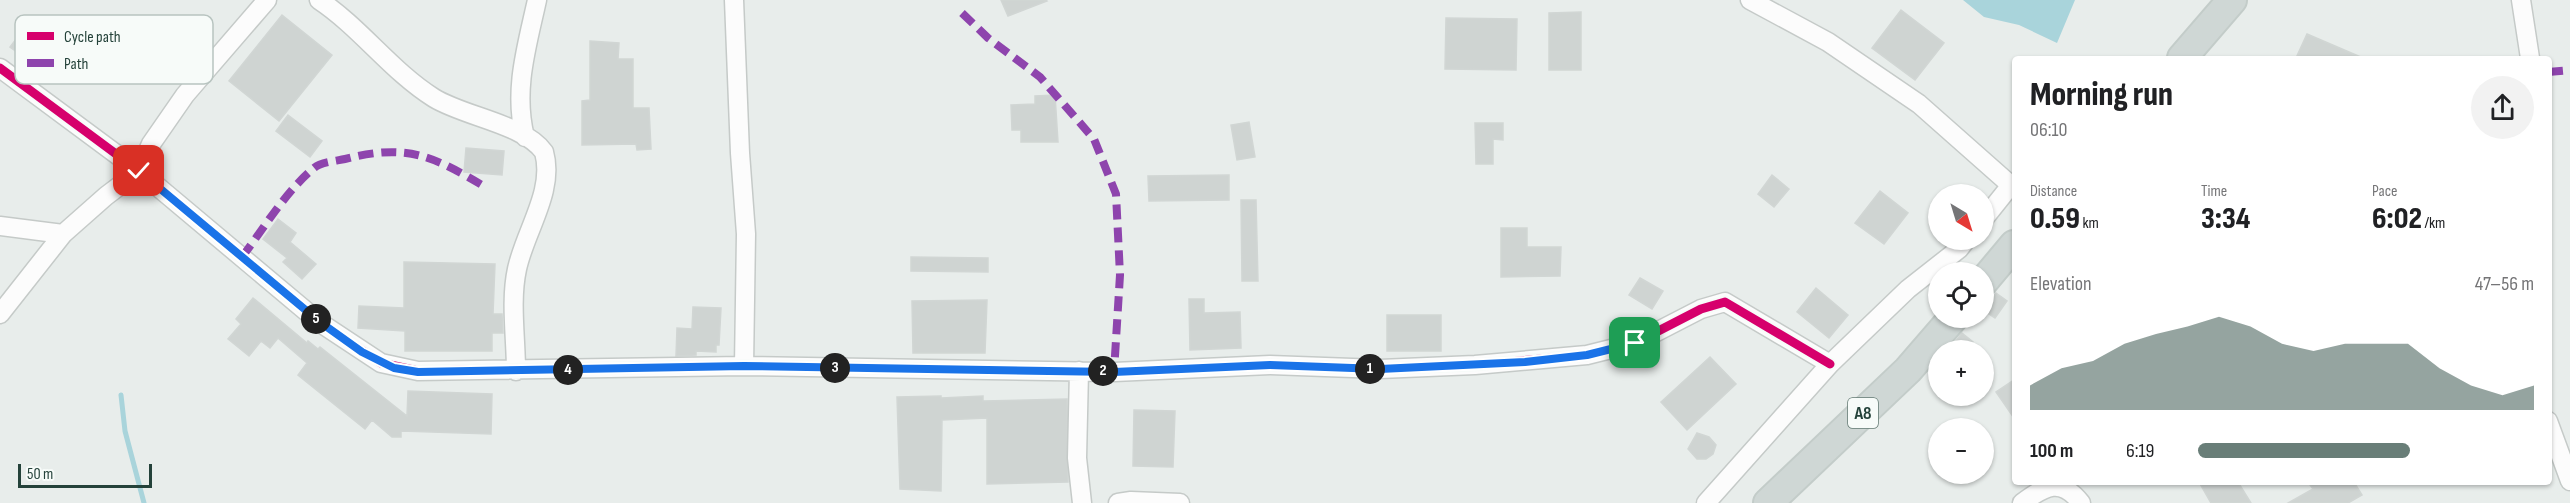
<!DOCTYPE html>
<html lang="en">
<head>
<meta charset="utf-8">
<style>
  :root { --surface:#fff; --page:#f2f2f2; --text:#202124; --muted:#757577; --accent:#697e78 }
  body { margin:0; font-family:"Sofia Sans Condensed",sans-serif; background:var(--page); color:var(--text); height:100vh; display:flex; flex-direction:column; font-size:22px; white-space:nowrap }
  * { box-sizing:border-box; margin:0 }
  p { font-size:20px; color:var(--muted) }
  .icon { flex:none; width:33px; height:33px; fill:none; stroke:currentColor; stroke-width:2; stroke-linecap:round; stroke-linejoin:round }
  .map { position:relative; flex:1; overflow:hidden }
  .details { position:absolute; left:2012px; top:56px; width:540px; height:429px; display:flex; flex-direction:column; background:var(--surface); border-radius:6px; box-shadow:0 2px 4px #0004 }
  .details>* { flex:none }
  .needle { width:39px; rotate:142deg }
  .buttons { position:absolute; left:1928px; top:184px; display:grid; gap:12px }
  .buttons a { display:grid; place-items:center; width:66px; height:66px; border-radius:50%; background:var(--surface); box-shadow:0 2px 4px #0004; font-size:30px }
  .scale { position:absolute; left:18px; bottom:15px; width:134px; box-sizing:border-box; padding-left:6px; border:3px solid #24423a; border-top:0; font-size:16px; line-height:21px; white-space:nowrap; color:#24423a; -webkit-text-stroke:4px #f7fbf9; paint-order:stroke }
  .pin { position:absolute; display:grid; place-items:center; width:51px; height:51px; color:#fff; margin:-26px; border-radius:12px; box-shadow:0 3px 9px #0006 }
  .km { position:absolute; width:30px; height:30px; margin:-15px; border-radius:50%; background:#222; color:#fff; font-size:16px; line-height:30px; text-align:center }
  .round { display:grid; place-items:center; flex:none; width:63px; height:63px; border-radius:32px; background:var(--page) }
  .summary { display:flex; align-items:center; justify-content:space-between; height:102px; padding:0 18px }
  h1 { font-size:33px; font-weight:800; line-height:45px }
  .stats { display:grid; grid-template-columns:repeat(3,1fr); gap:9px; height:102px; padding:6px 18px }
  .stats div { display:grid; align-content:center }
  .stats b { font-size:30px; font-weight:800 }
  .stats small { font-size:16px; font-weight:400 }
  .stats p { font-size:16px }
  .chart { height:168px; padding:12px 18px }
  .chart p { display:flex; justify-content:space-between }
  .chart svg { width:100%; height:108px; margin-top:6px; fill:var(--accent); opacity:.7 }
  ul { padding:0 18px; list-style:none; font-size:20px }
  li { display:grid; grid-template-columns:96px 72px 1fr; align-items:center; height:45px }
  li i { height:15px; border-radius:8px; background:var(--accent) }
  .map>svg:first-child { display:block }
</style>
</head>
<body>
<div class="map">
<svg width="2570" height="503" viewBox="0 0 2570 503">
  <rect width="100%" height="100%" fill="#e8edeb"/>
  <!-- water -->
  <path fill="#a9d4db" d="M1963,0h112l-18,43 -38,-18 -35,-8z"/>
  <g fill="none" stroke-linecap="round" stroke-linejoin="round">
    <!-- stream -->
    <path stroke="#a9d4db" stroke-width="5" d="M121,395l4,36 19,72"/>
  </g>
  <!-- building -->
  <path fill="#cfd4d2" stroke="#d1d6d4" stroke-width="1.5" d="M1001,0h45l1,1 -39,15z
    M1901,10l43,33 -29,37 -43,-32z
    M1581,12v58h-32v-57z
    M282,15l50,40 -53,66 -50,-40z
    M32,18l28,19 -22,30 -28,-20z
    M1446,18l71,1 -1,51 -71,-1z
    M2307,34l56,24h-67z
    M590,41l29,2 -1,16h15v49h16l2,41 -14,1 -1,-6 -54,1v-44l8,-1z
    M1055,95l3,47h-37v-12h-9l-1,-25 24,-1v-8z
    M288,115l34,26 -12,16 -34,-26z
    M1249,122l6,35 -18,3 -6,-35z
    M1475,123h28v17l-10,-1v25h-17z
    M466,148l38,3 -2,24 -38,-3z
    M1229,175v25l-80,1 -1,-25z
    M1772,175l17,14 -15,18 -16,-13z
    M1880,191l28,22 -24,31 -29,-21z
    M1241,200h15l2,81h-16z
    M278,219l18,14 -6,9 26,22 -14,15 -19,-17 4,-4 -24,-19z
    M1501,228h26v19h34l-1,29 -59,1z
    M911,257l77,1v14l-77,-1z
    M404,262l91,2 -2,50h9l1,19h-11v18h-87v-20l-47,-3 1,-22 45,2z
    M1640,278l23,13 -11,18 -23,-14z
    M1816,288l32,27 -19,23 -32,-26z
    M1996,293l11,8 -12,17 -12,-8z
    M253,298l54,45 1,-2 10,8 2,-2 87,69 1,-25 84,3 -1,40 -90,-3v6h-9l-20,-17 -7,9 -67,-54 9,-12 -29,-25 -8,10 -9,-7 -12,15 -21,-17 13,-15 -5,-5z
    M1189,299h15v14l36,-1 1,36 -51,2z
    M987,300l-2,53h-72l-1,-52z
    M693,307l28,1 -2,37h-3v7l-20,-1v4l-20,1 1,-28 15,1z
    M1387,315h54v36h-54z
    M1962,333l11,9 -6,9h-19z
    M1710,357l26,27 -49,46 -26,-28z
    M2014,380v38l-18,-26z
    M941,396v2l42,-2v5l84,-2 1,83 -81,2v-66l-45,2 -1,71 -41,-2 -3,-92z
    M1134,410l41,1 -2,56 -40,-1z
    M1697,433l12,4 7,8 -3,9 -7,5h-9l-9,-10z
    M2199,482h39l13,21h-40z
    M2308,482h46l8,13 -14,8h-60l25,-14z"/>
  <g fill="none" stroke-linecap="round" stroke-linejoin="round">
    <!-- street casing -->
    <g stroke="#c5cac8" stroke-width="21">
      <path id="street" d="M319,0c42,28 72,71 115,98 31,19 90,26 110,54 11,39 -19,79 -27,117 -7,32 -1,69 -1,102
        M734,0l6,153 6,81 -2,132
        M1750,0l78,42 91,62 95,84
        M2521,0l9,58
        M0,68l139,103 180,151 62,41 37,8 326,-5 370,6 156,-7 110,4 95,-4 112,-10 48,-12 66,-34 24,-7 105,62
        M525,137c-12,-47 2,-91 12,-137
        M1983,220l28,-35
        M0,226l63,8
        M0,314l63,-80 43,-38 33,-25 12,-27 34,-49 82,-95
        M1079,371l-2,87 5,45
        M2548,421l22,60
        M1118,503l13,-2 49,2
        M1706,503l124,-139 78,-75 51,-40 7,-9
        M2022,503c23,-17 39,-26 59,0"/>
    </g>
    <!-- primary casing -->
    <g stroke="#c3ccc9" stroke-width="32">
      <path id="primary" d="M2182,58l50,-58
        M1983,282l31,-37
        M1768,503l140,-133 45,-52"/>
    </g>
    <!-- street -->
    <use href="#street" stroke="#fcfcfc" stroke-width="18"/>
    <!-- primary -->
    <use href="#primary" stroke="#cfd7d5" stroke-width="28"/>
    <!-- quiet -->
    <path stroke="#8e44ad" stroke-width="8" stroke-dasharray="15 8" stroke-linecap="butt" d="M962,13l26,25 52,39 54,62 22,55 4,81 -6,97
      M2548,72l22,-2
      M242,257c22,-29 44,-66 72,-89 7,-6 22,-7 31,-9 63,-16 88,-3 142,29"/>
    <!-- cycleway casing -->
    <g stroke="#f7fbf9" stroke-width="13">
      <path id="cycleway" d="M0,68l139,103 180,151 62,41 37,8 326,-5 370,6 156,-7 110,4 95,-4 112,-10 48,-12 66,-34 24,-7 105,62"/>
    </g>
    <!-- cycleway -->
    <use href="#cycleway" stroke="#d6006c" stroke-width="9"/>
  </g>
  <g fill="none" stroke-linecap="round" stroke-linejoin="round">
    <!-- route casing -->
    <g stroke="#fff" stroke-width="12">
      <path id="route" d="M139,171l181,151 42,30 32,16 24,4 326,-6 370,6 156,-7 110,4 145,-7 62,-7 48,-12"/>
    </g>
    <!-- route -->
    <use href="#route" stroke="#1a73e8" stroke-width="8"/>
  </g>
  <g text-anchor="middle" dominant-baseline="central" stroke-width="4.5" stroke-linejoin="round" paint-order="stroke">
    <!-- shield labels -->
    <rect fill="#f7fbf9" stroke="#637a73" stroke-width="1.5" x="1848" y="398" width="30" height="30" rx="4.5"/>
    <g font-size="18" font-weight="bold" fill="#24423a">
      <text x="1863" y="413">A8</text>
    </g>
  </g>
  <!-- legend -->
  <rect x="15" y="15" width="198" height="69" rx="9" fill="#f7fbf9" stroke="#b8c4c0" stroke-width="1.5"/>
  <rect x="27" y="32" width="27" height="8" fill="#d6006c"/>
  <rect x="27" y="59" width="27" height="8" fill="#8e44ad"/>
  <g font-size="16" fill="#24423a">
    <text x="64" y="42">Cycle path</text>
    <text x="64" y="69">Path</text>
  </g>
</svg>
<div class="buttons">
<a><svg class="needle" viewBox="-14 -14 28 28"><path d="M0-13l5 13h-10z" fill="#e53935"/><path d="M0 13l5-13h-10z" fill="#757577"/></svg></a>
<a><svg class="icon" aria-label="locate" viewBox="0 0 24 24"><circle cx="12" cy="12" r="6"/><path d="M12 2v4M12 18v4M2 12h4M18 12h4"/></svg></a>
<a>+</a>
<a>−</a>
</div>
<div class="scale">50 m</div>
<div class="pin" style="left:1635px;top:343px;background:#1e9e55"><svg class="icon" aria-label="arrive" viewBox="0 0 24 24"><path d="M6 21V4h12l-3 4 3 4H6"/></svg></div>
<div class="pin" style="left:139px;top:171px;background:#d93025"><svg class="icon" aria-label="check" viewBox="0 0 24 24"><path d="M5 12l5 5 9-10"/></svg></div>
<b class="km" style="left:1370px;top:369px">1</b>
<b class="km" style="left:1103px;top:371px">2</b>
<b class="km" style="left:835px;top:368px">3</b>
<b class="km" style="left:568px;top:370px">4</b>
<b class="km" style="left:316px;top:319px">5</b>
<section class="details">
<div class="summary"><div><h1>Morning run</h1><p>06:10</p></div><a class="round"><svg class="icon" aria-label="share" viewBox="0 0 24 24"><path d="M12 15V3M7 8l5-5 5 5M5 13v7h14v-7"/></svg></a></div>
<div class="stats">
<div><p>Distance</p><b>0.59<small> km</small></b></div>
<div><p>Time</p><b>3:34</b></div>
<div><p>Pace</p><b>6:02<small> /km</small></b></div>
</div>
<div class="chart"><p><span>Elevation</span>47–56 m</p>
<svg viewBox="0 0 160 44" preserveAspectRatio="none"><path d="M0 44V34L10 27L20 24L30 17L40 13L50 10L60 6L70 10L80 17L90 20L100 17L110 17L120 17L130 27L140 34L150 38L160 34V44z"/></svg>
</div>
<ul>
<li><b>100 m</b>6:19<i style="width:63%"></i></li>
</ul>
</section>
</div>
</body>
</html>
